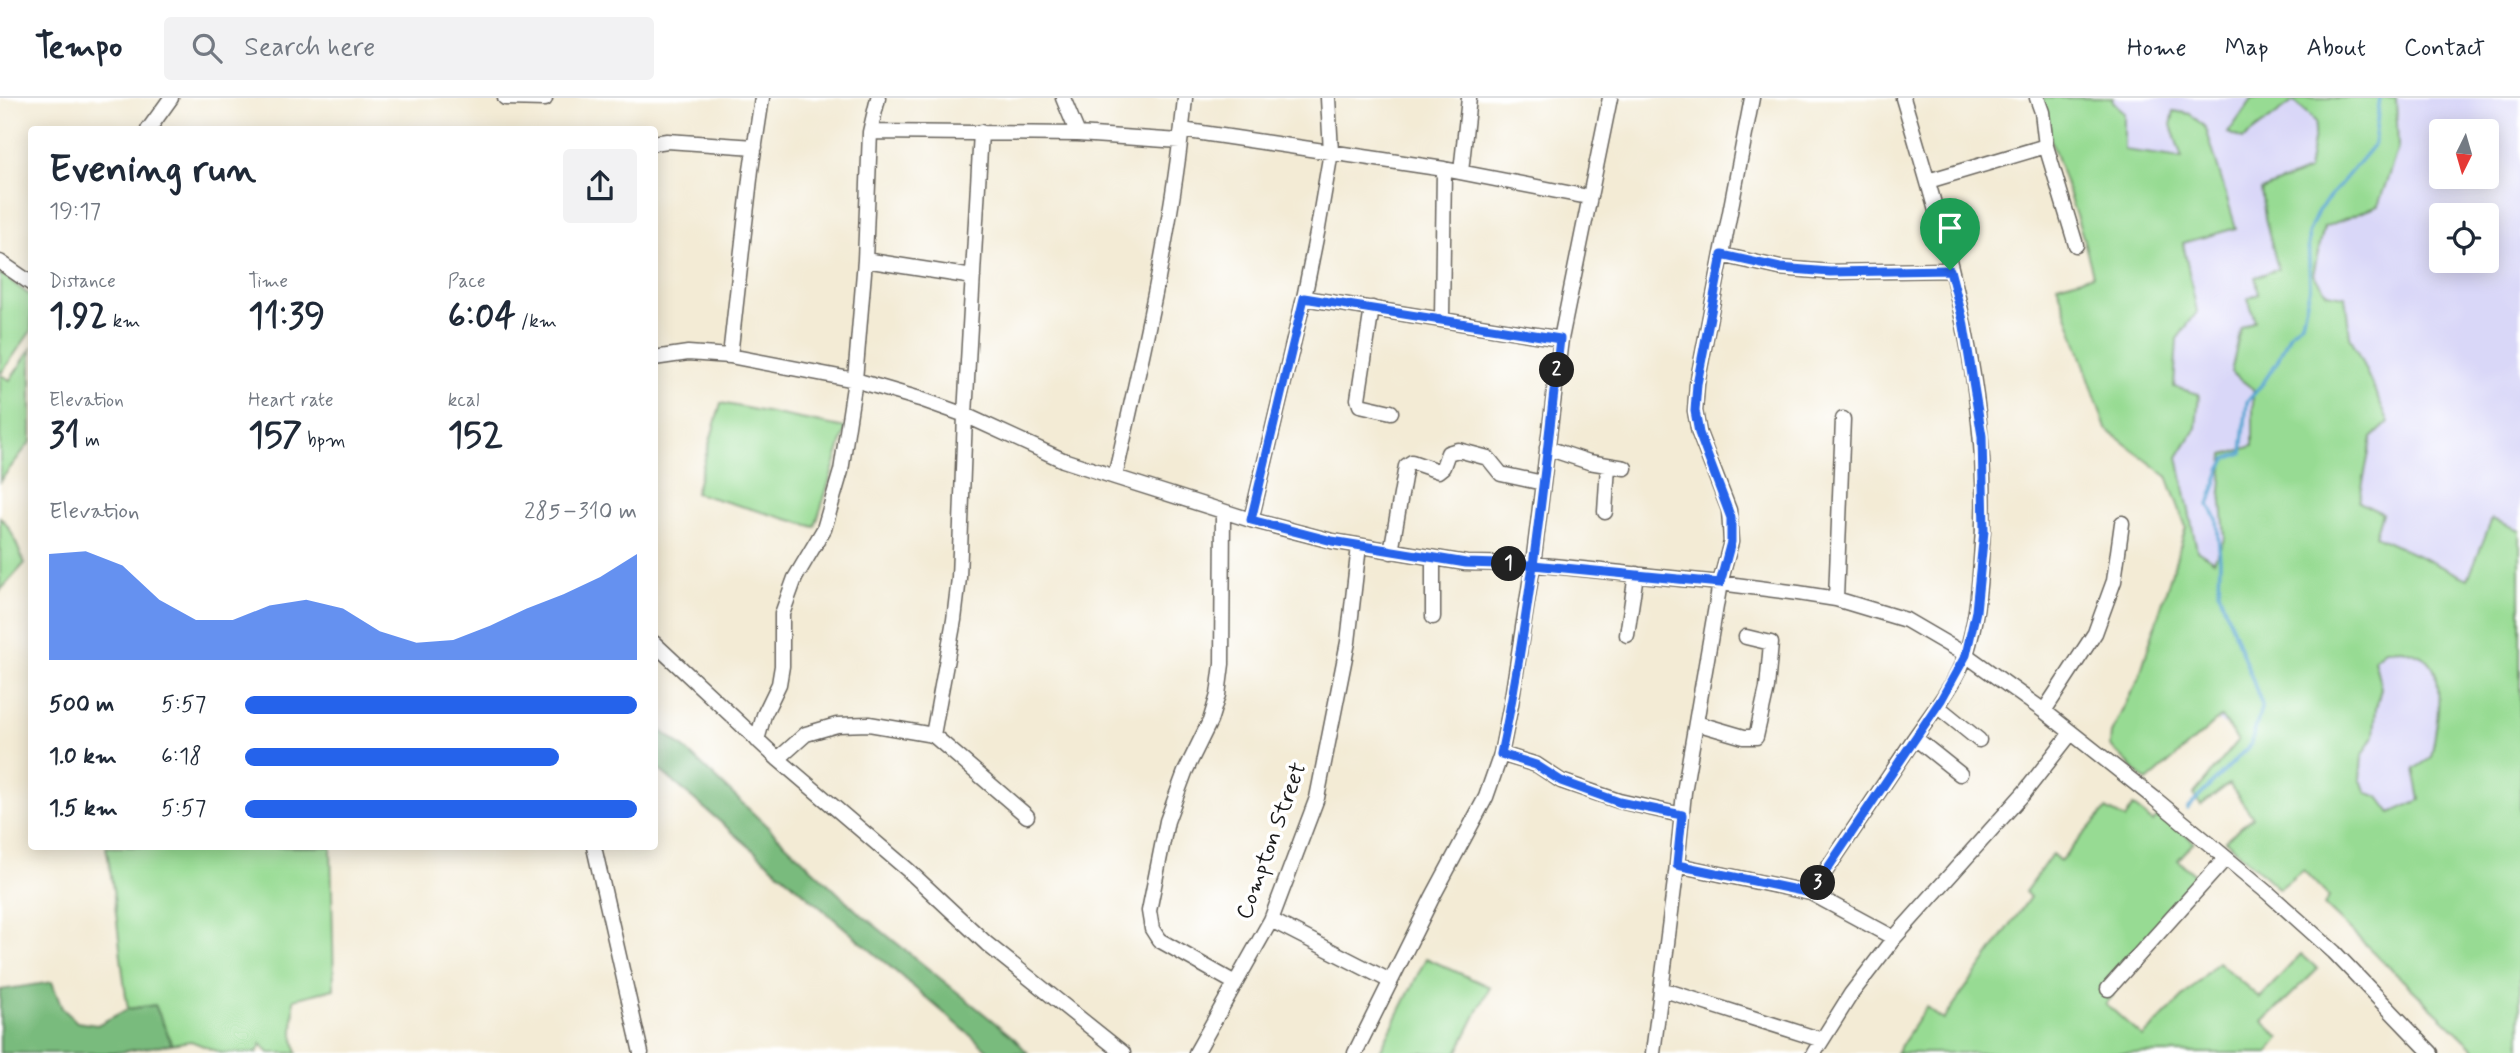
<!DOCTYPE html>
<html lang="en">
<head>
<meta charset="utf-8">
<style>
  :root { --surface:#fff; --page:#f2f2f3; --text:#1f2937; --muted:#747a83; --line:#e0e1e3; --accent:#2563eb }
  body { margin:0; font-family:Mynerve,sans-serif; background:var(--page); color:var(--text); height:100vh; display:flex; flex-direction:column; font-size:26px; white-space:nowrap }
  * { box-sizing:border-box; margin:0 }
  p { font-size:23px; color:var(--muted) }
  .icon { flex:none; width:38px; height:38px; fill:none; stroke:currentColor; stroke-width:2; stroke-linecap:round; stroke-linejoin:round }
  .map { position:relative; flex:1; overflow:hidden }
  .drawer { position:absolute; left:28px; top:28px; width:630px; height:724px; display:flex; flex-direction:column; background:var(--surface); border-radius:7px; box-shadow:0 4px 18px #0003 }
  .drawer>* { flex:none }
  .needle { width:46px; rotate:185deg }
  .fabs { position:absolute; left:2429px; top:21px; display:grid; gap:14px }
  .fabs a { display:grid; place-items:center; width:70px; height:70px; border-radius:7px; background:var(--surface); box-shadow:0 4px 18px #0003; font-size:35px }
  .pin { position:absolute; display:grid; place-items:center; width:60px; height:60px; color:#fff; margin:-72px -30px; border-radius:50% 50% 50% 0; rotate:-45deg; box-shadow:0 0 7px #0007 }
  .pin .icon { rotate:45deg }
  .km { position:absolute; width:35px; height:35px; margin:-18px; border-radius:50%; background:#222; color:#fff; font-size:19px; line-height:35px; text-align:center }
  .round { display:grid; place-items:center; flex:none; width:74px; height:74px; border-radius:7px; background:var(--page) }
  .overview { display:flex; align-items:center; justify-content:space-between; height:119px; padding:0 21px }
  h1 { font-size:38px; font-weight:700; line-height:52px }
  .metrics { display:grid; grid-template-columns:repeat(3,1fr); gap:10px; height:119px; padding:7px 21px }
  .metrics div { display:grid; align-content:center }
  .metrics b { font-size:35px; font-weight:700 }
  .metrics small { font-size:19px; font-weight:400 }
  .metrics p { font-size:19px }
  .chart { height:196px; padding:14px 21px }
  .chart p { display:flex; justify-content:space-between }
  .chart svg { width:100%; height:126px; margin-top:7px; fill:var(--accent); opacity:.7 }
  ul { padding:0 21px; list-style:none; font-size:23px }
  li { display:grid; grid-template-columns:112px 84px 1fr; align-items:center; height:52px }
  li i { height:18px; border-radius:9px; background:var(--accent) }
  header { display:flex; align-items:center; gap:42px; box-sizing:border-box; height:98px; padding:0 35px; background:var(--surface); border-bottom:2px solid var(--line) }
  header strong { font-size:33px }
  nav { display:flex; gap:38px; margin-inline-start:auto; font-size:24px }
  .search { width:490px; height:63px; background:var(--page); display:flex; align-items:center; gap:18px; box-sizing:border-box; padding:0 24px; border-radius:7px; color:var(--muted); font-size:26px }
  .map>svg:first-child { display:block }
</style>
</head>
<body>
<header>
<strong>Tempo</strong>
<div class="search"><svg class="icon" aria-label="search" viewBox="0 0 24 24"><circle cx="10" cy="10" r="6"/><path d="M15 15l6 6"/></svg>Search here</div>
<nav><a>Home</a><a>Map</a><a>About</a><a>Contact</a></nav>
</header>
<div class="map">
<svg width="2520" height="955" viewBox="0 0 2520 955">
  <rect width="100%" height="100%" fill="#fff"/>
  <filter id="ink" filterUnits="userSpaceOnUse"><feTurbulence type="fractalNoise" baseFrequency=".0143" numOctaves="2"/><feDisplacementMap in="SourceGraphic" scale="14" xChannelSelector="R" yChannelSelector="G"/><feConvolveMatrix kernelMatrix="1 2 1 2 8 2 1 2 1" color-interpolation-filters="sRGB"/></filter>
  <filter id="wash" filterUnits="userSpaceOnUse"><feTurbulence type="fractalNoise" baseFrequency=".00686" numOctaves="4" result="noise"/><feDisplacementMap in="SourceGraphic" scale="28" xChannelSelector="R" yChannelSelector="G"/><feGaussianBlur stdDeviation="1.57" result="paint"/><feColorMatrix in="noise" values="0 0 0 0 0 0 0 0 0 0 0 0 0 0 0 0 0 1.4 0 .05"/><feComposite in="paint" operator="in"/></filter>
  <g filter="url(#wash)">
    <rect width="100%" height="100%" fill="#f3ebd5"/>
    <!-- built -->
    <path fill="#d9d7f8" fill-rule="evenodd" d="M2043,0h477v955l-275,-317 -92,-50 37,-163zM2441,33h46v46h-46zM2441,117h46v46h-46z"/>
    <!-- green -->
    <path fill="#97db93" stroke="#5a7c58" stroke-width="2" fill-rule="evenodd" d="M2037,0h76l-1,2 12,13v37l58,8 -11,-33 3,-14 16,3 16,14 30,100 -53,15 14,69 -20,27 -3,48 25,7 -3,34 -18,29 19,93 17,11 11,-24 -4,-46 3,-36 29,-9v-57l-22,-17 10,-44 14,-7 -7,-23 11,-4 -4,-17 23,-8 -13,-51 -4,-28 47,-19 8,-49 -22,-21 -51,38 -15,-6 25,-35h143l2,50 -20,58 -54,21 -11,47 14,19 18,3 5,40 39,86 -17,16 -13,64 23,11 -7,23 93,43 24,-60 28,11v523h-41l-155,-148 5,-8 -26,-27 -24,19 -54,-49 28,-23 -24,-33 -28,21 -8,-10 45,-54 -17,-24 -74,65 -37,-36 1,-13 28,-56 47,-150 -19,-51 -61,-47 -49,-144 36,-10 -10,-38zM2403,551c7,3 19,6 25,11 19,18 7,76 3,98l-17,11 6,31 -29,13 -12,-16 -11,-4 -8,-14 2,-22 12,-21 2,-28 5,-20 -7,-29 11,-9z
      M0,175l32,24 -1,34 -31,44 10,5 21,-31v92l-31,40z
      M721,305l125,25 -31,99 -120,-34z
      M0,419c14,13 16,30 25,46l-25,28z
      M2133,708l20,16 7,-9 34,29 -16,18 23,20 -96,107 8,8 -7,9 37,33 75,-75 42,36 41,-44 17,15 -55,53 17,16 -12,15h-372l30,-46 17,13 87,-123 -5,-5 27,-38 8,7 46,-52 19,10z
      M106,749h225l3,142 -40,10 -1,35 4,19h-28l-8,-9 -4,9h-36l-30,-12 -19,3 -17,-39 -27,4c-9,-54 -11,-109 -22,-162z
      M1426,860l64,29 -33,66h-78z"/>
    <!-- forest -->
    <path fill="#79bb7d" stroke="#4a6c4c" stroke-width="2" d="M655,628l30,23 172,162 157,127 14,15h-37l-336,-287z
      M52,884l10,26 15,14 20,3 31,-16 27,-4 17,39 -58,9h-114v-63z"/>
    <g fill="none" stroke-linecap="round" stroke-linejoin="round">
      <!-- stream -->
      <path stroke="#58a6d1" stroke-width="3.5" d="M2187,711l64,-65 11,-39 -43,-113 1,-31 -3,-42 -8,-14 11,-35 6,-11 16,-6 5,-51 16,-19 14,-21 13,-29 12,-11 8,-34 -2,-54 10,-23 56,-67 6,-46"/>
    </g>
  </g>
  <g filter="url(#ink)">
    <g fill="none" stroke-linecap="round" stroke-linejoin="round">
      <!-- minor casing -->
      <g stroke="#67645d" stroke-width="17">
        <path id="minor" d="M505,0l40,1
          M1063,0l15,36
          M2037,0l5,14 4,34 30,99
          M148,32l23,-32
          M1182,32l262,39 144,28
          M870,34l208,2 102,7
          M654,45l13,-2 88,6
          M1461,74l8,-74
          M1928,83l118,-35
          M1722,157l58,13 50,4 120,-2
          M865,162l108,17
          M0,164l32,22
          M1304,200l257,41
          M1372,210l-14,91 2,6 31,7
          M1442,220l2,-149
          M730,258l21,-186 11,-72
          M654,260l34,-5 42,3 125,24 65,19 45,16 98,45 52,17 136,43 81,21 134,22 67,1 187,19 78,10 38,6 70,21 60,35 78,56 110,87 113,94 67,60 97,101
          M1547,350l42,14 36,6
          M1115,379c28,-125 58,-251 70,-379
          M1223,414l-1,152 -4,31 -8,26 -25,51 -18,49 -18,90 3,18 7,11 76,43
          M1605,414l3,-46
          M1251,422l53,-222 14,-70 13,-76 -3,-54
          M1391,454l15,-86 6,-4 26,9 5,-4 5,-14 10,-3 30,8 13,16 42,9
          M1433,461v58
          M1836,501l7,-180
          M1627,537l9,-61
          M654,545l124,116 130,111 79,74 136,109
          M1937,608l42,34
          M2044,613l51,-78 19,-52 8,-58
          M1696,625l48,14h12l11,-49 4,-45 -25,-6
          M933,637l21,-115 5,-42 6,-163 16,-283
          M1915,640l45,36
          M757,642l7,-25 15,-31 3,-18v-52l13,-36 29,-49 17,-58 14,-91 10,-120 5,-128 8,-34
          M1501,656l36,11 24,16 58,20 62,14
          M778,661l28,-25 31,-9 32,-1 64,11 94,81
          M594,749l47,206
          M1677,767l134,28 83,45
          M1811,795c34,-51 69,-102 103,-154 18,-26 42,-55 52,-85 10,-30 13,-63 15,-94 14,-158 -33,-312 -78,-462
          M1271,822l119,61
          M1661,891l161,51
          M2108,891l117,-130
          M1196,955l75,-133 46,-122 31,-156 11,-96
          M1355,955l77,-155 54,-101 15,-43 10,-50 22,-140 28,-225 49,-241
          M1653,955l24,-188 7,-73 36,-209 11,-41 -2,-32 -30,-77 -4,-22 2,-27 55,-286
          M1814,955l37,-59 43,-56 130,-145 47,-60"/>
      </g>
      <!-- minor -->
      <use href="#minor" stroke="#fff" stroke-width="14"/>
    </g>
  </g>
  <g fill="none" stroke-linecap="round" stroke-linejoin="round" filter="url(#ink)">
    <!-- route casing -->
    <g stroke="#fff" stroke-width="14">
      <path id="route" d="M1950,172l-120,2 -50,-4 -58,-13 -25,129 -2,27 4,22 32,85v24l-11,41 -187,-18 -67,-2 -134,-22 -81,-21 53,-222 256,41c-16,139 -30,278 -59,415l35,11 25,16 58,21 63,13 -5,50 134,28 130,-193 25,-45 10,-44 8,-80 -2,-95 -19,-116 -13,-50"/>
    </g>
    <!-- route -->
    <use href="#route" stroke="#2563eb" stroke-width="9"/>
  </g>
  <g text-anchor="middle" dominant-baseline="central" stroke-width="7" stroke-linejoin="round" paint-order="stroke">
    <!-- street labels -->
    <g font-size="23" fill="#1c1c1c" stroke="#fff">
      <text transform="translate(1272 743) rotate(-70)">Compton Street</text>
    </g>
  </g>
</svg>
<div class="fabs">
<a><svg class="needle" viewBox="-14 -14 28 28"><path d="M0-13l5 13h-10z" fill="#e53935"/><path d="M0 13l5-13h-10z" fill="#747a83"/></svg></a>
<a><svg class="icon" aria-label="locate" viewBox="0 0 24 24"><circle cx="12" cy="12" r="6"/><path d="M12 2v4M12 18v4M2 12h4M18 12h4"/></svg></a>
</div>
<div class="pin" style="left:1950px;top:172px;background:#1e9e55"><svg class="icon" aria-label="arrive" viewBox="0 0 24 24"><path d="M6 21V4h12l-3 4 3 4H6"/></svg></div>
<b class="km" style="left:1509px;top:466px">1</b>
<b class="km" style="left:1557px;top:272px">2</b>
<b class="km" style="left:1818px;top:785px">3</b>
<section class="drawer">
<div class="overview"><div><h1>Evening run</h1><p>19:17</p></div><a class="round"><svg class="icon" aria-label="share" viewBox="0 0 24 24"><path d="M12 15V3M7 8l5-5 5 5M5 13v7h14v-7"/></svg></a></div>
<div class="metrics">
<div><p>Distance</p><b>1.92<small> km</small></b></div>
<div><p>Time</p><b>11:39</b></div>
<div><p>Pace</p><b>6:04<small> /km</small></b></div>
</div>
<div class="metrics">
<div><p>Elevation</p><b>31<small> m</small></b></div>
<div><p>Heart rate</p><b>157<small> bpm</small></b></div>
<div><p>kcal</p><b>152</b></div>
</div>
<div class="chart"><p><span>Elevation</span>285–310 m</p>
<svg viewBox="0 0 160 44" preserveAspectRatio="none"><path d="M0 44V7L10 6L20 11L30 23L40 30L50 30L60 25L70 23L80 26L90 34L100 38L110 37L120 32L130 26L140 21L150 15L160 7V44z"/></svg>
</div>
<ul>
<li><b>500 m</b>5:57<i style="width:100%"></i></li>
<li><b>1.0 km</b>6:18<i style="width:80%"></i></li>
<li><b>1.5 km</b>5:57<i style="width:100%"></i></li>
</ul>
</section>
</div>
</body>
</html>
